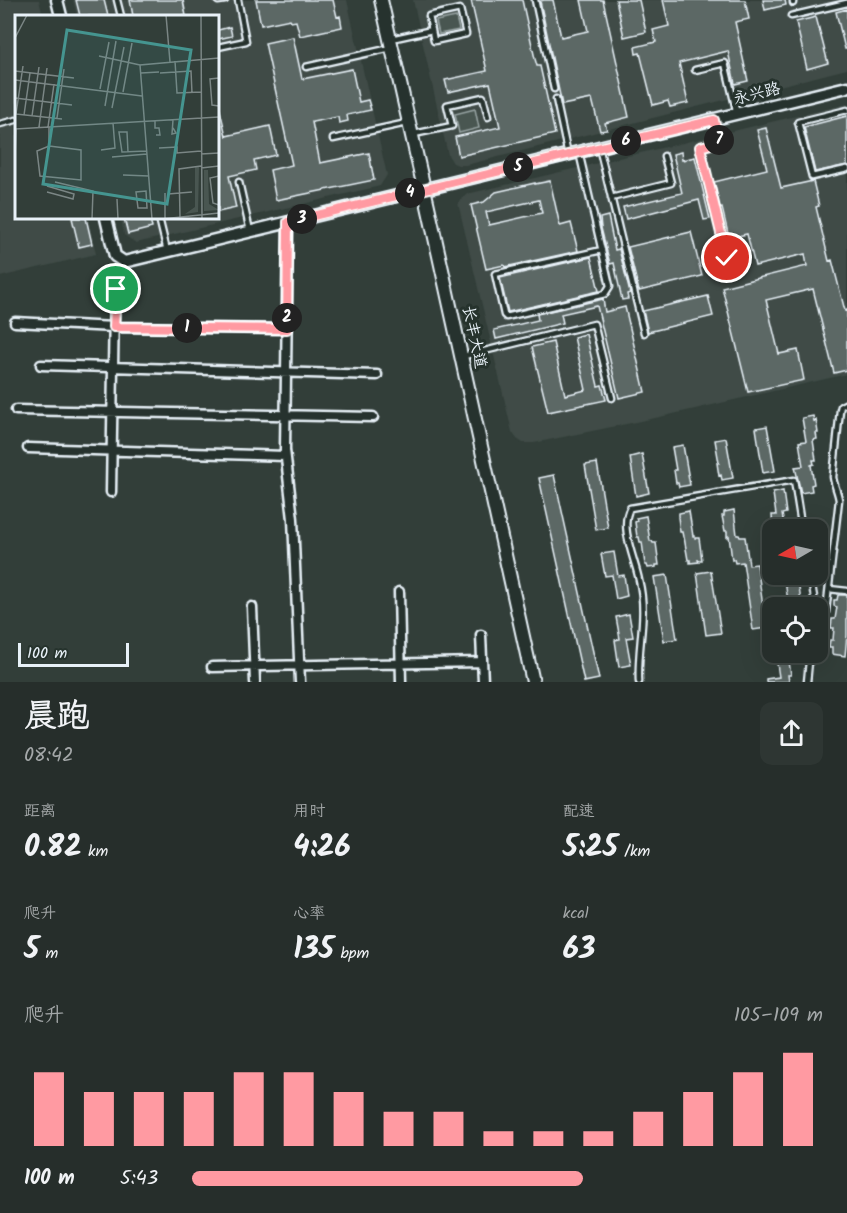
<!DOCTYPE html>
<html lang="zh">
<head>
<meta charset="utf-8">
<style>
  :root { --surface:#262e2b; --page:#2e3633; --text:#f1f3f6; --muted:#a4a8a9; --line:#424a47; --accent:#ff9aa2 }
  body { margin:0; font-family:Kalam,"LXGW WenKai TC",sans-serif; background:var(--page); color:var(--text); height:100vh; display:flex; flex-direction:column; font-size:22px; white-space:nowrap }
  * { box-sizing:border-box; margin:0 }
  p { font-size:20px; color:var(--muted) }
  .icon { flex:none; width:33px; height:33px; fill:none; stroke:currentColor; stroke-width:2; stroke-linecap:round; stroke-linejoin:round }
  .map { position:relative; height:682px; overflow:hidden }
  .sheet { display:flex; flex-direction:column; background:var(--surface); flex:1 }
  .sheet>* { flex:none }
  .needle { width:39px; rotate:261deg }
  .fabs { position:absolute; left:762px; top:519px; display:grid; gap:12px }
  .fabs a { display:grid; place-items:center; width:66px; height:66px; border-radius:12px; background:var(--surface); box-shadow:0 6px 24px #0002,0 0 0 2px var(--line); font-size:30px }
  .scale { position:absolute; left:18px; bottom:15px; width:111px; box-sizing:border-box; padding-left:6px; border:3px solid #e8f1f8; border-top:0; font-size:16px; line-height:21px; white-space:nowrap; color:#e8f1f8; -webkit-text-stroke:4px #26332d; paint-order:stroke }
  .pin { position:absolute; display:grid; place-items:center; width:51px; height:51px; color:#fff; margin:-26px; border:3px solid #fff; border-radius:50%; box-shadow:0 2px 6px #0007 }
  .km { position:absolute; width:30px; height:30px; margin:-15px; border-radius:50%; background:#222; color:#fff; font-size:16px; line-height:30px; text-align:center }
  .round { display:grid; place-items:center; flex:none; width:63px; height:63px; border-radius:12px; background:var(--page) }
  .head { display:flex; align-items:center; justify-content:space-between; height:102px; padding:0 24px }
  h1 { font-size:33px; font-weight:700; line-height:45px }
  .stats { display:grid; grid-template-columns:repeat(3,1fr); gap:9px; height:102px; padding:6px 24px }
  .stats div { display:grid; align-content:center }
  .stats b { font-size:30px; font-weight:700 }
  .stats small { font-size:16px; font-weight:400 }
  .stats p { font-size:16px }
  .chart { height:168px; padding:12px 24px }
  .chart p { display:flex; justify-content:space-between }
  .chart svg { width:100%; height:108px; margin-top:6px; stroke:var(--accent); stroke-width:6 }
  ul { padding:0 24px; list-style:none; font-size:20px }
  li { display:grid; grid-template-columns:96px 72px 1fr; align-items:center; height:45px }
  li i { height:15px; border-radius:8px; background:var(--accent) }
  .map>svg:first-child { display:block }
</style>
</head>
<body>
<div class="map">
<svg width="847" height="682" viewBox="0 0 847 682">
  <rect width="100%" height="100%" fill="#323e39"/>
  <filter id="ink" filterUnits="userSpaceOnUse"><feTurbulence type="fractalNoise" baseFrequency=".0167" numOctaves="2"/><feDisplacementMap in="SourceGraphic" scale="12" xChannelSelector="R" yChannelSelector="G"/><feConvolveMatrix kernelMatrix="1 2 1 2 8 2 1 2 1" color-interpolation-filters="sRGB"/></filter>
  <g filter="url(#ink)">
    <!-- built -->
    <path fill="#3f4b46" d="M0,0h39l4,16h-27v202h72l8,36 -96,23z
      M73,0h274l40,175 -7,11 -244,57 -12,-8 -3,-17h97v-202h-141z
      M413,0h434v69l-381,96h-8l-5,-2 -5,-8z
      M847,104v270l-187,43 -126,26h-11l-6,-4 -5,-7 -54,-229 9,-9z"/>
    <!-- green -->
    <path fill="#495651" stroke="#98a4a4" stroke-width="1.5" d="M456,17l3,13 -20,4 -3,-13z
      M475,109l4,19 -20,5 -4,-19z"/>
    <!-- building -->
    <path fill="#5c6865" stroke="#e8f1f8" stroke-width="1.5" fill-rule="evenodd" d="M76,0h28l4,16h-28z
      M130,0h53l3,16h-53z
      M256,0h77l4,17 3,-1 2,11 -42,9 -4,-15 -5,1 -1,-3 -29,6z
      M471,0h51l13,59 2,7h3l15,68 -96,22 -4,-19 45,-10 -10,-44 -42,9 -3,-12 42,-9z
      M544,0h9l8,37 27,-6 -7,-31h22l26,117 -24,6 2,7 -7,1 -8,-32 -30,6 -22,-104z
      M616,0h23l7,32 -22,5z
      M663,0h82l4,19 -14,3 13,59 -13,3 -7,-33 -49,12 9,40 -18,4 -2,-6 -15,4 -13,-52 -4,1 -1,-7 21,-5 -3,-12 16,-4z
      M763,0h22l1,5 -21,5z
      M847,9v40h-2l-9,-37z
      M816,17l12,46 -21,6 -11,-47z
      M230,27l2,9 -14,3v-9z
      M293,37l9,42 50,-10 7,33 9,-2 3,10 -24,5 1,6 -9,2 -1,-6 -26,5 8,41 49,-10 5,27 -98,20 -6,-30 22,-5 -27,-122z
      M218,110h2l6,26 44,-10 6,29 -22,5 2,10 -27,6 7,32 -18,4z
      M847,116v49l-32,7 -11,-45z
      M766,128l15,60 32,-7 6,25 -3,1 13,54 3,-1 13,51 2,-1v60l-13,3 -21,-84 -47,11 13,54 19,-4 6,30 -56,12 -26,-105 85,-21 -2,-12 -50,12 -8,-32 -18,4 -7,-30 -2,1 -6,-27 53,-13 -10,-39z
      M681,152l1,8 13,-3 15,62 -6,1 -5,-20 -73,19 -3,-12 59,-14 -9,-39z
      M550,181l10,45 11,-3 7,28 -73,16 -1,-2 -18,4 -15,-64 13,-3 12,-10 39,-9v1zM539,200l3,13 -53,12 -3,-13z
      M608,216l7,34 4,-1 11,44 -3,1 1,5 -6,1 -8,-37 -4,1 -9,-36 -1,-10z
      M72,218h14l6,26 -13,3z
      M124,218h26l2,10 -24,6z
      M691,232l11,44 -63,15 -11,-44z
      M591,257l8,34 -91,21 -8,-34z
      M708,296l5,20 -65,16 -5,-21z
      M603,299l2,13 20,-5 20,85 -26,6 -22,-92 -36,8 2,9 -67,16 -2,-9 44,-10 -1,-6z
      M586,334l12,52 4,-1 4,15 -58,12 -16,-65 21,-5 12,53 21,-5 -12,-53z
      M813,416l1,5 2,-1 2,13h-2l1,6 -4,1 3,20h-3l1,4 -3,1 3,19 -3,1 1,6 -11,2 -6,-26 8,-1 -4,-24 7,-1 -4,-23z
      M767,426l8,45 -12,2 -7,-45z
      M726,438l7,40 -11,2 -1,-5 -2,1 -2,-13h2l-4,-23z
      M683,445l7,40 -11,2 -1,-4h-2l-2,-13h2l-4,-23z
      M642,454l7,39 -13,3 -6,-39z
      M597,463l11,65 -12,2 -11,-65z
      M554,475l45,204 -15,3 -45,-204z
      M783,491l3,22 -4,1 3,16h-12l-1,-15h4l-3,-22z
      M734,510l3,25h2l1,2h5l4,28 8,-1 9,64 -13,2 -10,-68 -8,1 -1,-4 -2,1 -3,-24 -2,1v-6h-2l-3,-15h2v-4z
      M689,511l4,25h2v2h4l3,22h-4l1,2 -9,1v-3h-2l-4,-23h-1l-1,-5h-2l-2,-15h1v-4z
      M646,516l4,25h2l1,2h3l3,22h-3v2l-8,1 -1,-3h-2l-3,-23h-2l-1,-5h-2l-2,-15 2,-1 -1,-3z
      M614,552l4,24 6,-1 3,21 -11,3 -4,-24 -7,1 -4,-22z
      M711,571l10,62 -15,2 -9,-62z
      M784,574h13l5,34h-13z
      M667,575l10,64 -13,2 -10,-64z
      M838,595h9v40l-2,21 -13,-2v-7h-3l1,-7h3l1,-12h-3l1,-9h3l2,-12 -3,-1v-6h3z
      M629,614l4,23 -7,1 5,27 -12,2 -4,-27 5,-1 -4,-22z
      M788,655l3,20h-3l1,7h-23v-3l13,-2 -3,-20z"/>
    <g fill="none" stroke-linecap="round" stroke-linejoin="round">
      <!-- service casing -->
      <g stroke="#e8f1f8" stroke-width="9">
        <path id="service" d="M117,0l4,16
          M535,0l19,89
          M793,0v3
          M218,1l7,-1
          M460,9l6,25 -32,7 -5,-25z
          M791,16l56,-13
          M391,39l41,-9
          M218,47l28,-6 -8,-41
          M306,67l85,-19
          M695,70l30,-7 12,51
          M556,99l12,56
          M847,110l-49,12 14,55 35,-8
          M714,121l5,21 -19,5 27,111
          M0,124l16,-4
          M414,134l38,-8 -5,-21 36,-8 5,20
          M333,139l74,-16
          M599,147l45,186
          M579,152l31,134 -5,8 -99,23 -2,-2 -9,-41 107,-24
          M239,182l11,49
          M611,198l60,-15 -7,-27
          M159,218l8,33
          M464,356l130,-32 18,74
          M810,574l4,23v11
          M829,589l18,2
          M821,654l18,-154c-1,-8 -5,-15 -6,-23l7,-67 1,-4 6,-3
          M639,682c-2,-36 9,-66 0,-102 -4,-21 -20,-53 -9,-72l164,-28 8,50
          M807,682l3,-30"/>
      </g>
      <!-- minor casing -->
      <g stroke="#e8f1f8" stroke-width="13">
        <path id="minor" d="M288,222l-3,228 8,69 7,163
          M15,322l99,5 173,2
          M41,365l336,10
          M16,410l357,7
          M28,448l257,8
          M111,492l3,-186 2,-17 8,-27
          M399,592l2,90
          M252,607l3,75
          M481,635l2,47
          M212,667l270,-5"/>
      </g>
      <!-- tertiary casing -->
      <g stroke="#e8f1f8" stroke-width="15">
        <path id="tertiary" d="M57,0l4,16
          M106,218l9,38 9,6 723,-175"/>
      </g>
      <!-- secondary casing -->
      <g stroke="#e8f1f8" stroke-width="16">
        <path id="secondary" d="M381,0l47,206 105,476"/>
      </g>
      <!-- service -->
      <use href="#service" stroke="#26332d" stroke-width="4.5"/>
      <!-- minor -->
      <use href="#minor" stroke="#26332d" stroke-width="8"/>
      <!-- tertiary -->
      <use href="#tertiary" stroke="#26332d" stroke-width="10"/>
      <!-- secondary -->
      <use href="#secondary" stroke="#26332d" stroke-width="12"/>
    </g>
  </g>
  <g fill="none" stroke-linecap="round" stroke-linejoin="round" filter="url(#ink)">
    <!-- route casing -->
    <g stroke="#fff" stroke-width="12">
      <path id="route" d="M116,289l-2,38 173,2 1,-107 426,-102 5,22 -19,5 27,111"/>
    </g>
    <!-- route -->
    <use href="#route" stroke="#ff9aa2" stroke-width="8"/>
  </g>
  <g text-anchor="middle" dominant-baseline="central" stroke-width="6" stroke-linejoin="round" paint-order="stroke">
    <!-- street labels -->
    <g font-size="16" fill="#e8f1f8" stroke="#26332d">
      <text transform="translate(757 94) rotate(-14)">永兴路</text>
      <text transform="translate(474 337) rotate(78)">长丰大道</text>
    </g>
  </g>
  <!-- overview -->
  <g transform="translate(15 15)">
    <rect width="204" height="204" fill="#323e39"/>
    <path d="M180,152h4l-1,45 -13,2 10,-7zM189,155h4l1,34 10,6 -15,1z" fill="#495651"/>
    <path fill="none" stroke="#7b8685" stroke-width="1.5" d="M151,0l4,47M186,0l1,204M0,23l12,-23M84,41l41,9M160,46l2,32 24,-1M0,56l59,7M126,58l18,-1M145,58l31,-2 1,22M204,63l-9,1 2,26 7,1M0,65l127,16M85,74l9,-47M108,77l9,-49M0,83l57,7M90,91l11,-65M97,93l12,-61M1,99l7,-48M1,99l46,5M9,100l6,-42M17,101l7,-49M42,103l7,-49M158,105l-1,14 4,-1 -3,-5M140,106v7h4l1,7h-4M24,112l8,-59M33,112l6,-43M34,112v19M0,114l204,-12M34,131l32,4v30l-41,-4 -3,-25zM144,133l18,-1v6l24,-2M86,135l14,-2 -2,-25M113,137l-1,-20h-8l3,20 25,-1M186,139l18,-1M97,142l35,-3M0,144l1,-30M186,153l18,-2M108,160l26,1M204,161l-9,2 3,25 6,2M40,167l38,9 -1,28M131,176l1,17h-9l-2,-16zM32,177l26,7 1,-5 -27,-8M153,179l24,-2M102,184l1,20M165,202l-1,-48 22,-3M150,203v-25M137,204l-12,-154 79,-7M147,204l57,-6"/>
    <path fill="#459590" fill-opacity="0.15" stroke="#459590" stroke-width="3" d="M52,15l124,20 -24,154 -124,-20z"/>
    <rect width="204" height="204" fill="none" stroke="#e8f1f8" stroke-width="3"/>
  </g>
</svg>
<div class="fabs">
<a><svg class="needle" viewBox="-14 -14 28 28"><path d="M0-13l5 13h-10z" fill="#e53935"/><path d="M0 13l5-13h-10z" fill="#a4a8a9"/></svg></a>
<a><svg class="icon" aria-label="locate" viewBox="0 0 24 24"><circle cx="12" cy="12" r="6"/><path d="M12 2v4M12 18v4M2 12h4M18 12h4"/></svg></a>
</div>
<div class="scale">100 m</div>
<div class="pin" style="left:116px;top:289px;background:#1e9e55"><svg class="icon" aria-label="arrive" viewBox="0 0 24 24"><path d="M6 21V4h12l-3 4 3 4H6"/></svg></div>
<div class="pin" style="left:727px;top:258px;background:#d93025"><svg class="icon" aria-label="check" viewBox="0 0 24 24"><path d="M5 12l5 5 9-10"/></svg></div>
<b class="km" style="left:187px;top:328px">1</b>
<b class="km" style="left:287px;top:318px">2</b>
<b class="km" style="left:302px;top:219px">3</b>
<b class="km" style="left:410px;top:193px">4</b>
<b class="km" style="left:518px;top:167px">5</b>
<b class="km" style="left:626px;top:141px">6</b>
<b class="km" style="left:719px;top:140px">7</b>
</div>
<section class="sheet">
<div class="head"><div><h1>晨跑</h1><p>08:42</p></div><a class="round"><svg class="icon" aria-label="share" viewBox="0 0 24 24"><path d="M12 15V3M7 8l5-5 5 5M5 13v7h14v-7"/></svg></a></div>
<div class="stats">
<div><p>距离</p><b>0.82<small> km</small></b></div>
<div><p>用时</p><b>4:26</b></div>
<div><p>配速</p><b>5:25<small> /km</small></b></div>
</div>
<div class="stats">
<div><p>爬升</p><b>5<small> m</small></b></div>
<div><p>心率</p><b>135<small> bpm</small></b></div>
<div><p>kcal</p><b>63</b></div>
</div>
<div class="chart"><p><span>爬升</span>105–109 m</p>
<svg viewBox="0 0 160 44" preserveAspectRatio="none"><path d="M5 44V14M15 44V22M25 44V22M35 44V22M45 44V14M55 44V14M65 44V22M75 44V30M85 44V30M95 44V38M105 44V38M115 44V38M125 44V30M135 44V22M145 44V14M155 44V6"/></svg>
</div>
<ul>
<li><b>100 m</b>5:43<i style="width:62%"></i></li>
</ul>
</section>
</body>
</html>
